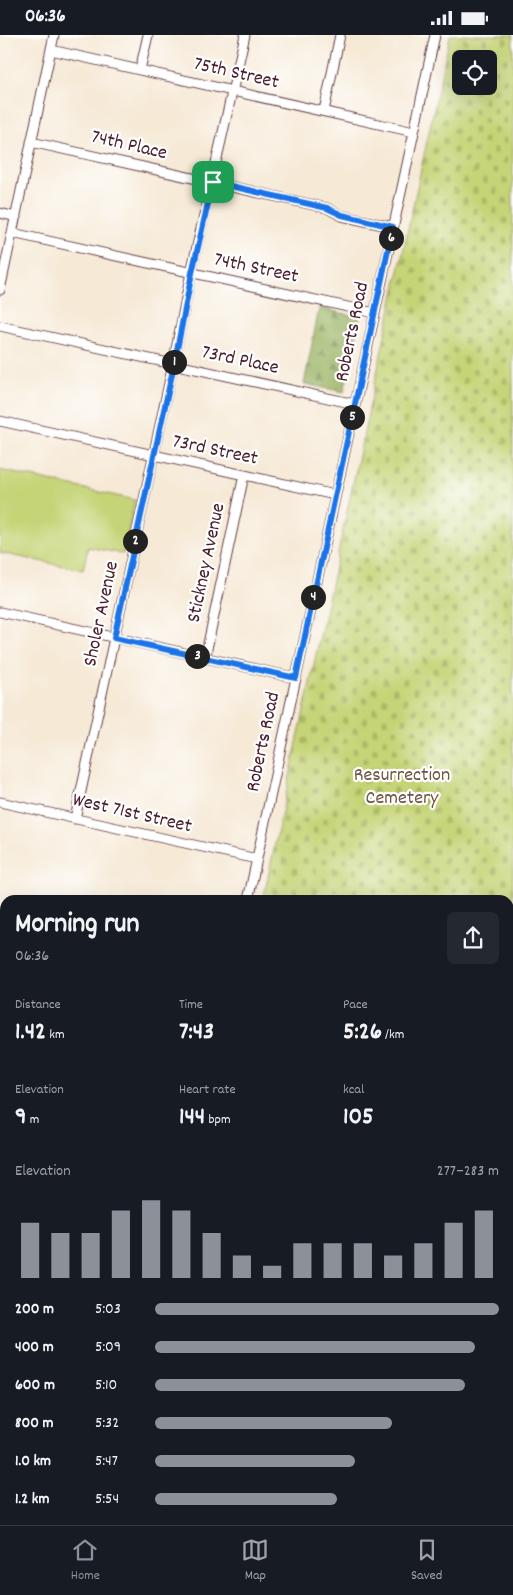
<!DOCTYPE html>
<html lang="en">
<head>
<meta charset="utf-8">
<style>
  :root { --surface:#171b24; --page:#242831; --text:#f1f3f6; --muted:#9ea1a6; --line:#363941; --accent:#8c9099 }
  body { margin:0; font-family:Dekko,sans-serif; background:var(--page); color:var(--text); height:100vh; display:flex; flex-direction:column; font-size:19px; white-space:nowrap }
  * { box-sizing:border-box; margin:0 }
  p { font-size:16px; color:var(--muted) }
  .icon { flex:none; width:28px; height:28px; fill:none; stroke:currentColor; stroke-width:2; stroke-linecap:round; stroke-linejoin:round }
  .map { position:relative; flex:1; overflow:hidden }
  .side { position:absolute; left:0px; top:860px; width:514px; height:630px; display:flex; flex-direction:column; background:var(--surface); border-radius:15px 15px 0 0; box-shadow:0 5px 20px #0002 }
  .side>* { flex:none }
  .fabs { position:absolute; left:452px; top:15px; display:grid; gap:10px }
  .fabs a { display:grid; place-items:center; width:45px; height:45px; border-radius:8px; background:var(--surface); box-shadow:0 5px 20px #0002; font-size:25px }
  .pin { position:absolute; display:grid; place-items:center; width:42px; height:42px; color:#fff; margin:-21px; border-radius:10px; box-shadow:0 2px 8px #0006 }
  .km { position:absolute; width:25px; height:25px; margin:-12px; border-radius:50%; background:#222; color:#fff; font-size:14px; line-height:25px; text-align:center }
  .round { display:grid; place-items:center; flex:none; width:52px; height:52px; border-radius:8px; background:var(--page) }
  .head { display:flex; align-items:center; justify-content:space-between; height:85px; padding:0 15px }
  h1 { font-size:28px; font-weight:800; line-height:38px }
  .stats { display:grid; grid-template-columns:repeat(3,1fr); gap:8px; height:85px; padding:5px 15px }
  .stats div { display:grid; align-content:center }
  .stats b { font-size:25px; font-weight:800 }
  .stats small { font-size:14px; font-weight:400 }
  .stats p { font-size:14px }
  .chart { height:140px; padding:10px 15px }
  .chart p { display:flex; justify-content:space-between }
  .chart svg { width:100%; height:90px; margin-top:5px; stroke:var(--accent); stroke-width:6 }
  ul { padding:0 15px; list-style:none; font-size:16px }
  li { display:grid; grid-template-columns:80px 60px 1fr; align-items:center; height:38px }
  li i { height:12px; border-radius:6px; background:var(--accent) }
  .status { display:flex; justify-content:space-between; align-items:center; height:35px; padding:0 25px; background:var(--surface); direction:ltr }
  .status svg { height:14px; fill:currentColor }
  .dock { display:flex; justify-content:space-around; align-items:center; height:70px; border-top:1px solid var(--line); background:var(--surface); font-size:14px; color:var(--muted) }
  .dock a { display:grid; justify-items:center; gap:2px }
  .dock .selected { color:var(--accent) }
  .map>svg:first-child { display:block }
</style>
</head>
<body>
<div class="status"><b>06:36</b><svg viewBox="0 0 49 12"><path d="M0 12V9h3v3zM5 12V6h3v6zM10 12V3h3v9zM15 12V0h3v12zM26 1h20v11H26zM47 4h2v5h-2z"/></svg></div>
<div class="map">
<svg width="513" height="1490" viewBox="0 0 513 1490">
  <defs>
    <pattern id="grass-dots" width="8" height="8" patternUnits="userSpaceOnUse" patternTransform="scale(1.25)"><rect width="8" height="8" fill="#c5d476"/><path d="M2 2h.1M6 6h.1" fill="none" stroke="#abb666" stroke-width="1.8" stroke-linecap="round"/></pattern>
    <pattern id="forest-firs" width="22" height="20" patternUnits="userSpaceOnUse" patternTransform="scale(1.25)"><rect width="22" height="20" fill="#9cb667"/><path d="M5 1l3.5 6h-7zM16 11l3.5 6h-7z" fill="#819355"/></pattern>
    <pattern id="cemetery-stones" width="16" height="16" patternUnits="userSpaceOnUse" patternTransform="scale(1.25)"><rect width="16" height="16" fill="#c5d476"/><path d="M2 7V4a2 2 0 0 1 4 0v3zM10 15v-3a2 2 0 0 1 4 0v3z" fill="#abb666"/></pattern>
  </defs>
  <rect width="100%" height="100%" fill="#fff"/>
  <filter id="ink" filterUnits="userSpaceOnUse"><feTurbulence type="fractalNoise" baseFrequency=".02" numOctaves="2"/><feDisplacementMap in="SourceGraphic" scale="10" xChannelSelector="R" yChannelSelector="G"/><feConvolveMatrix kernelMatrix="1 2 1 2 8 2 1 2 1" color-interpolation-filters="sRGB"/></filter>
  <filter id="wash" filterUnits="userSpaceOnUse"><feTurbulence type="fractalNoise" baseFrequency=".0096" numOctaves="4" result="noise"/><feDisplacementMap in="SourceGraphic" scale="20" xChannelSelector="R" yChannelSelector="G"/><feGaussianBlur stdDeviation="1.12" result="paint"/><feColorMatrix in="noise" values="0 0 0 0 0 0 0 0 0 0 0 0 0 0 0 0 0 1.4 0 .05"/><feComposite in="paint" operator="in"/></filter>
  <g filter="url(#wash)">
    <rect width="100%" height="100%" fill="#f6e9d5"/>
    <!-- grass -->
    <path fill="url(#grass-dots)" stroke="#887a50" d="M513,1134v104l-4,3v-106z
      M342,1485h45l-1,5h-48z"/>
    <!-- forest -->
    <path fill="url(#forest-firs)" stroke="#736a49" d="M319,273l41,9 -16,75 -40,-8z"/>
    <!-- cemetery -->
    <path fill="url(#cemetery-stones)" stroke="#887a50" fill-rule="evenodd" d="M450,0h63v1027l-4,3v-165h-246zM461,24h28v27h-28z"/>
    <!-- green -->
    <path fill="#c5d476" stroke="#887a50" d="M0,435l135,30 -12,54 -35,-7 -5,23 -83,-17z
      M0,1210h5v56l-5,-7z
      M0,1473l5,1v11h39l-4,5h-40z"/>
  </g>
  <g filter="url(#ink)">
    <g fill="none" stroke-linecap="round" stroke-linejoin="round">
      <!-- minor casing -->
      <g stroke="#643d44" stroke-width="11">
        <path id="minor" d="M51,15l363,82
          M140,35l8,-35
          M324,76l16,-76
          M31,107l296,66 15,8 51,11
          M0,178l16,4
          M12,198l363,80
          M0,255l54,-255
          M0,291l355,78
          M0,386l335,74
          M0,577l296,66
          M205,623l39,-183
          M0,767l257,57
          M75,784l98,-454 18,-92 54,-238
          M248,865l187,-865
          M509,1128l4,-2
          M0,1205h5
          M0,1264l5,7
          M189,1485l3,5
          M403,1490l1,-5"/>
      </g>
      <!-- major casing -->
      <g stroke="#643d44" stroke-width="13">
        <path id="major" d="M509,1046l4,-4
          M48,1490l3,-5
          M62,1490l3,-5"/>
      </g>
      <!-- minor -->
      <use href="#minor" stroke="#fff" stroke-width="9"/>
      <!-- major -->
      <use href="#major" stroke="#fff" stroke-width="11"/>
      <!-- rail casing -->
      <g stroke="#4a1f2b" stroke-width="4">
        <path id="rail" d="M0,959l5,-24"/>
      </g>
      <!-- rail -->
      <use href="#rail" stroke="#fff" stroke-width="2" stroke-dasharray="5.5" stroke-linecap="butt"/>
    </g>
  </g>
  <g fill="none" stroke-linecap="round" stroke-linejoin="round" filter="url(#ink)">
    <!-- route casing -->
    <g stroke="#fff" stroke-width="10">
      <path id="route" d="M213,147l114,26 15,7 51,12 -97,451 -182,-40 60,-273 18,-92z"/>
    </g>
    <!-- route -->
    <use href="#route" stroke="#1a73e8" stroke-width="6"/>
  </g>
  <g text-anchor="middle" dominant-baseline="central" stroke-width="4.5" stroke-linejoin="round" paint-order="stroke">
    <!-- street labels -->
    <g font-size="20" fill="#4a1f2b" stroke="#fff">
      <text transform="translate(236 39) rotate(13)">75th Street</text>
      <text transform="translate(129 111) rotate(13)">74th Place</text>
      <text transform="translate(256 234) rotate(12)">74th Street</text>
      <text transform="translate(353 297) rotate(-78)">Roberts Road</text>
      <text transform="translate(240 326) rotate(12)">73rd Place</text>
      <text transform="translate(215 416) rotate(12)">73rd Street</text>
      <text transform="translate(207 528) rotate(-78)">Stickney Avenue</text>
      <text transform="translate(102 579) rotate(-78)">Sholer Avenue</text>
      <text transform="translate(264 707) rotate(-78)">Roberts Road</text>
      <text transform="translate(132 779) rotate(13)">West 71st Street</text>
    </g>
    <!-- park labels -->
    <g font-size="20" fill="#6f5542" stroke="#fff">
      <text x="402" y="741">Resurrection<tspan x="402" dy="23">Cemetery</tspan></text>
    </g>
  </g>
</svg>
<div class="fabs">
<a><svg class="icon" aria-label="locate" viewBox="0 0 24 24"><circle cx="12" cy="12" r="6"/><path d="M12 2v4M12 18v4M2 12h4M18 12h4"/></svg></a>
</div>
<div class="pin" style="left:213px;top:147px;background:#1e9e55"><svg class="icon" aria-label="arrive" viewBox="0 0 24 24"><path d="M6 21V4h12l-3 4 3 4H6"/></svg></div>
<b class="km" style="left:174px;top:327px">1</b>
<b class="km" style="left:135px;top:506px">2</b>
<b class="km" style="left:197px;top:621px">3</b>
<b class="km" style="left:313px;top:562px">4</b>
<b class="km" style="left:352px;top:382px">5</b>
<b class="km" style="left:391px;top:203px">6</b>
<section class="side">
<div class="head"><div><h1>Morning run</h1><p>06:36</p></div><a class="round"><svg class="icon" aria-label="share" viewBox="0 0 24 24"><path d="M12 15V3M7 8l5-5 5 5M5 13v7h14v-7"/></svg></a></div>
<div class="stats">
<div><p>Distance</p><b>1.42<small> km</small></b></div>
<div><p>Time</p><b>7:43</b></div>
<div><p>Pace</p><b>5:26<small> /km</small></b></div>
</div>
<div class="stats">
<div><p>Elevation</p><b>9<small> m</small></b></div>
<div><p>Heart rate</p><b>144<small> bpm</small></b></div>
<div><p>kcal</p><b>105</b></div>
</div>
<div class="chart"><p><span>Elevation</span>277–283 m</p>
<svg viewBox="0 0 160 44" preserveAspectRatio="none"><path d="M5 44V17M15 44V22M25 44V22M35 44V11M45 44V6M55 44V11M65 44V22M75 44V33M85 44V38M95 44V27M105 44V27M115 44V27M125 44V33M135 44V27M145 44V17M155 44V11"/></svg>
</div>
<ul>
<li><b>200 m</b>5:03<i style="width:100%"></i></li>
<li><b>400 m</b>5:09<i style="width:93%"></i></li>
<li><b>600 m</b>5:10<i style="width:90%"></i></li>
<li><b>800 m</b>5:32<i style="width:69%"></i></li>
<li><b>1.0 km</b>5:47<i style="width:58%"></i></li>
<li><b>1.2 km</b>5:54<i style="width:53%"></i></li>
</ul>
</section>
</div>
<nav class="dock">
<a class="selected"><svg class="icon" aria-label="home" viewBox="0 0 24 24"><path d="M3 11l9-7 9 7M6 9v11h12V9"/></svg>Home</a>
<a><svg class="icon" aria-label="map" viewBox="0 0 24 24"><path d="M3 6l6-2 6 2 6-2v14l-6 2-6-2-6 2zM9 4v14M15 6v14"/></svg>Map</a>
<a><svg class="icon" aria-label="saved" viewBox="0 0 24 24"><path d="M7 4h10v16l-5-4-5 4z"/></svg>Saved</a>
</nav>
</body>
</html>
